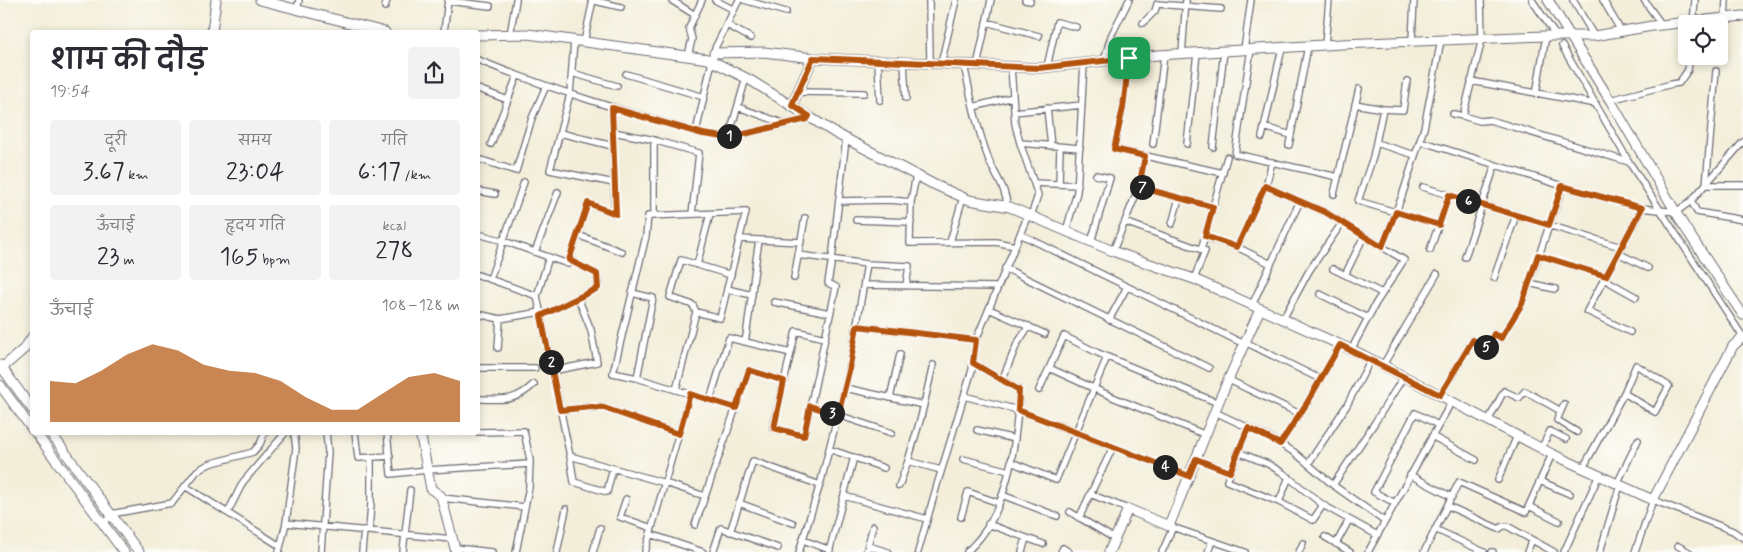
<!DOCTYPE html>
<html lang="hi">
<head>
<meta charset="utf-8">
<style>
  :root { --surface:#fff; --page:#f2f2f3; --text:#2b2b33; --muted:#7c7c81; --accent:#b45309 }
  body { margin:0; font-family:Mynerve,"Playpen Sans Deva",sans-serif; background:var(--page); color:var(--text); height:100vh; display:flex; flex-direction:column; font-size:19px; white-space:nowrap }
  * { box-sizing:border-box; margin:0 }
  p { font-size:16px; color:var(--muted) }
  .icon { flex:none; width:28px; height:28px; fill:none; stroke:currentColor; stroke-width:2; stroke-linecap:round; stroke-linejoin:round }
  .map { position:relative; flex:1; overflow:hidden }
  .sheet { position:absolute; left:30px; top:30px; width:450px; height:405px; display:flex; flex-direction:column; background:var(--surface); border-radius:5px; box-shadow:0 2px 8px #0003 }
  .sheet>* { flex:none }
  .buttons { position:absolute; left:1678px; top:15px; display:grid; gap:10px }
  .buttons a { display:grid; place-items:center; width:50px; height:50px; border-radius:5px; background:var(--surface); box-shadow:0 2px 8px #0003; font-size:25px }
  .pin { position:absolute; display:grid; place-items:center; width:42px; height:42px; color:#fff; margin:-21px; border-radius:10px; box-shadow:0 2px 8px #0006 }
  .km { position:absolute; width:25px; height:25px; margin:-12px; border-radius:50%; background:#222; color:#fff; font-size:14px; line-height:25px; text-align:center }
  .round { display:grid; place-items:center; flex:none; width:52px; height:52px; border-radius:5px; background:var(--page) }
  .head { display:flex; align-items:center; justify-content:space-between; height:85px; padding:0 20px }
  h1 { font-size:28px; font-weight:600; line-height:38px }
  .metrics { display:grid; grid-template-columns:repeat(3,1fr); gap:8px; height:85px; padding:5px 20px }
  .metrics div { display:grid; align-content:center; border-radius:5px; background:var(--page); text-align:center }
  .metrics b { font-size:25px; font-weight:600 }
  .metrics small { font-size:14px; font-weight:400 }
  .metrics p { font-size:14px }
  .chart { height:140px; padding:10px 20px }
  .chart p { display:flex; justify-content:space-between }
  .chart svg { width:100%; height:90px; margin-top:5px; fill:var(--accent); opacity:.7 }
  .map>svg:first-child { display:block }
</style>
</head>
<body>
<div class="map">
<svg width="1743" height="552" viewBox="0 0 1743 552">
  <rect width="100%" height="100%" fill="#fdfcf7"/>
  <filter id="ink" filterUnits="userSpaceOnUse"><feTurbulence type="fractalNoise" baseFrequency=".02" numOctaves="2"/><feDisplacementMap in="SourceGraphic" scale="10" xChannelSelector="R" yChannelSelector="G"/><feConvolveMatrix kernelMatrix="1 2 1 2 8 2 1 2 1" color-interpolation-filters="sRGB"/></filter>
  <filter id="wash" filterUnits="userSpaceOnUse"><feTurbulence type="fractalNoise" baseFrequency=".0096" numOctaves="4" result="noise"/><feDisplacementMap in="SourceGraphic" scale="20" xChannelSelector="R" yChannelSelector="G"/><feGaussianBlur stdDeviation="1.12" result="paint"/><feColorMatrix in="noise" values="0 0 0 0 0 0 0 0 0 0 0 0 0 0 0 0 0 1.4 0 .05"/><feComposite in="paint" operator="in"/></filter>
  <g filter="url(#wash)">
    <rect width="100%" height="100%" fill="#f3eed9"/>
  </g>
  <g filter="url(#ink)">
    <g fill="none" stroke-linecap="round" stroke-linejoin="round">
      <!-- street casing -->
      <g stroke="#6b6972" stroke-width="8">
        <path id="street" d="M591,0l30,7
          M671,0l24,15
          M715,0l19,10
          M744,0l42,12
          M929,0l1,63
          M1025,0l5,1
          M1481,0l1,39 -19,77 17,5 10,-1 139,42
          M1532,0l24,36
          M1573,0l21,36
          M1603,0l18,31
          M1644,0l18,25
          M448,1l42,5
          M385,7l2,-7
          M297,10l2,-10
          M1725,18l1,-18
          M986,22l53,14
          M1143,23l12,-12 2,-7 64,5
          M1693,23l2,-23
          M727,25l24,13
          M444,32l4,-32
          M510,35l6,-35
          M574,41l-4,53 -20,76 64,13
          M1412,41l2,-41
          M584,42l9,-42
          M1325,45l4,-45
          M1562,46l67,116 114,175
          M1251,49l-16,105 103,23
          M1244,50l7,-50
          M1182,54l4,-54
          M688,56l4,-17 -3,-11 13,-28
          M1129,58l-6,50 -9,41 109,24
          M478,60c73,30 149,52 225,74l20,3 17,-2 67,-16 2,-3
          M878,61l2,39
          M1104,61l7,-25 18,-36
          M904,62l2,36
          M941,64l15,-64
          M964,65c7,32 13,64 25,95 6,16 18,29 18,47
          M977,66l14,-66
          M1011,67l4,57 5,19 18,52 -7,21
          M1047,67l10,-45 19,5
          M1716,71l-10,114h37
          M572,73l45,13
          M626,74l78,23
          M1471,81l125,23
          M478,89l30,11
          M798,92l66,1
          M1536,94l10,-58
          M1610,100l62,-16 7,-1 9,-13 2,-14
          M1355,104l28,5 20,1 4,-29
          M738,107l47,17
          M973,107l40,-10
          M1047,108l4,38
          M1383,109l-10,48 -15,44 81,24
          M1014,112l68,-7
          M1453,114l10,2
          M1264,127l27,8
          M613,132l37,7 49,14 -7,61
          M696,132l19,-84 24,-48
          M560,133l53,13
          M729,136l17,-58
          M1262,137l20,-89
          M654,140v76
          M1420,141l152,48 70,19
          M1020,143l60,5
          M1376,143l39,12
          M491,144l26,-68
          M1153,144l11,-89
          M1187,144l10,-91
          M1289,145l19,-99
          M1213,147l11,-96
          M478,159l38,12 16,-53 14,-32
          M916,175l-5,27 -1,41 86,-1 19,4
          M1034,183l44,2
          M1059,184l1,-37
          M1265,186l60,26 79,48 -28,43 -25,47
          M1139,187l74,20
          M1423,187l198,60
          M478,191l17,3
          M1334,194l25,-105
          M839,201l51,-1 21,2
          M1691,201l6,11 46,8
          M856,220l55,2
          M1125,222l80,29 -11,28
          M1172,224l7,-26
          M1066,231l11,-39 7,-129
          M478,234l26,7 64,23 20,-61 27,11 -3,-107
          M1020,234l224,110
          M578,235l44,17
          M1205,237l32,10 34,17
          M739,239l62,3
          M950,242l13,-45
          M1091,242l19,-64 -14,-3
          M1237,247l30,-65 5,-20
          M1382,247l20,-51 22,-68 17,-88
          M1201,250l26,-93
          M1430,250l19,-55
          M1113,251l26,-64 6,-31
          M535,252l23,-60
          M1618,253l30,15
          M798,255l69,9 42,2 -3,20
          M1538,255l68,21
          M549,257l-12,39 33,160 4,26 33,10 6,-24
          M1465,257l30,-92
          M697,265l13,-51
          M1005,268l204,100
          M1333,269l49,24
          M478,275l59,21
          M1345,275l19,-39
          M794,278l11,-60
          M1494,278l22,-63
          M490,279l34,-97
          M1604,279l32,18
          M1529,283l26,6
          M864,285l133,2
          M727,289l25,6
          M632,293l21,5 -16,80
          M1320,294l48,24
          M774,302l56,11
          M1252,305l48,-104
          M989,309l56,25
          M696,312l24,6 26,-106 -98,4 -2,20 -33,137 24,5 99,30
          M478,314l22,5 41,-7
          M541,316l57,-28 -1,-14 -28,-14
          M1283,319l26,-48 33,-48
          M1109,320l18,-33
          M857,326l119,14
          M1630,332l-43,-21 55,-103 34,4 15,-11 52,-59
          M825,338l-29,-7 -23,97 31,8 32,-149 -8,-4 4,-24 14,-120
          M745,342c6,-34 8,-67 14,-101
          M1245,342l75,37
          M498,348l2,-29
          M933,365l-12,52 -13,44 33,9
          M1383,365l54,-91
          M478,368h57
          M1049,368l66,30 91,37
          M552,371l45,-9 -6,-32 -13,-32
          M1002,380l15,-36 12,-18
          M1229,380l71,34
          M845,388l79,17
          M676,390l20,-78 -3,-7 -23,-8 11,-37 50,15
          M1039,390l25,-54 34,17 120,50
          M1440,395l33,-55 13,8 8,-14 7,4 21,-34 41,-118
          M964,396l54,14 171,66
          M890,398l10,-44
          M478,399c25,0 36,4 56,-15
          M710,400l19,-62 62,15
          M1564,404l-7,16 20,12
          M811,406l81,27
          M560,410l32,-3 12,1 75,26
          M1215,412l55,26 24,14 39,33 51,36
          M1488,421l16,-30 15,7 6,-7 36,20
          M1248,428l-21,53 52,21 34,18 10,-15
          M977,430l38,9
          M355,432l3,26 32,-2
          M387,432l4,42 36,-4 103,-6
          M478,432l46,-1 6,29 -1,27 -13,65
          M1432,436l44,24
          M1280,444l27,-41 33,-58
          M829,449l55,19
          M1541,449l9,-18 16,8
          M1238,452l30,12 15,9 40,32 54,30
          M570,456l95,27 40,13
          M963,459l46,12
          M1196,459l34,13
          M1011,462l45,18 51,-123
          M1308,464l39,-59 24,-46
          M1583,468l41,-75 12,-28 33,21 -14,26 -31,-19
          M1410,475l42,22
          M1498,480l19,-44
          M1540,481l30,13
          M1617,484l21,-44
          M1333,485l41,-61 30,-48
          M185,486l95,60
          M899,486l9,-25
          M1090,494l38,15
          M1002,495l55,21
          M844,496l83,23
          M442,498l83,9
          M626,499l-6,18 32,11
          M1279,502l10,-25
          M739,503l54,20
          M1395,503l-21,-11 41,-79 23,12
          M1448,506l51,23 4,-3h4l47,26
          M1529,506l30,15
          M228,512l15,-30 43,-50
          M1070,512l45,27
          M961,517l7,-25 31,11
          M1079,518l34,-71
          M286,523l166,16
          M988,524l55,20
          M104,525l7,-11 61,-11 25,-32 12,-7 44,-12 7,-8 5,-12
          M695,525l54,-155 36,11
          M1169,526l76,26
          M1435,529l49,23
          M369,531l2,-28v-46
          M730,532l23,-71 67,24
          M650,534l53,18
          M1325,537l25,15
          M803,540l27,10
          M1336,544l13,-24
          M868,546l20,6
          M1678,546l11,6
          M455,548l37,4
          M279,552l7,-29 10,-75 -2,-16
          M321,552l7,-100 -2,-20
          M362,552l2,-22
          M403,552l7,-62
          M557,552l9,-43
          M593,552l7,-24
          M645,552l45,-158
          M713,552l8,-24 57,20
          M799,552l22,-71 28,-110 18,-107
          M829,552l25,-95
          M866,552l7,-26
          M918,552l19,-67 35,-115 4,-30 52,-125
          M967,552c5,-6 11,-11 15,-17 28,-36 35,-101 37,-145l-46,-27
          M1022,552l4,-14
          M1061,552l2,-4 6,4
          M1162,552l11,-25
          M1208,552l4,-11
          M1299,552l4,-9
          M1368,552l84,-151
          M1424,552l35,-70 67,30 26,-58
          M1492,552h1
          M1527,552l5,-12
          M1564,552l35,-77
          M1600,552l20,-67
          M1635,552l18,-52 80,31 10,7"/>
      </g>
      <!-- secondary casing -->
      <g stroke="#6b6972" stroke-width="11">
        <path id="secondary" d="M260,0l125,32
          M1548,0l65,105 71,121 59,89
          M212,32l4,-32
          M478,35l50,-1 180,25 42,21 85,53 98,51 36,16 41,7 105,45 79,27 169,76 189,99 101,46 80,-154 10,-9
          M714,53l50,-1 49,6
          M792,105l21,-47 227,10 118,-13 183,-11 205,-8h48l58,-10 91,-10
          M2,368l23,-20 7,-11
          M420,432l11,57 10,7 15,56
          M1109,552l19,-43 41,17 52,-130 39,-87"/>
      </g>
      <!-- primary casing -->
      <g stroke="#6b6972" stroke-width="11">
        <path id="primary" d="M0,365l32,44
          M0,385l32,44
          M35,432l89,120
          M50,432l89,120"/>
      </g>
      <!-- street -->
      <use href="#street" stroke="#fff" stroke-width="5.5"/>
      <!-- secondary -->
      <use href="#secondary" stroke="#fff" stroke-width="9"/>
      <!-- primary -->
      <use href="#primary" stroke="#fff" stroke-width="9"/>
    </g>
  </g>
  <g fill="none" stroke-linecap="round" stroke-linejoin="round" filter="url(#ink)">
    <!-- route casing -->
    <g stroke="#fff" stroke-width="10">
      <path id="route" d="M813,58l227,10 89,-10 -6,50 -9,41 31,7 -6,31 74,20 -8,29 32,11 28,-61 60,26 57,35 14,-35 43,13 10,-30 100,30 13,-39 80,22 -36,68 -68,-21 -16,49 -21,34 -7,-4 -8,14 -13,-8 -33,55 -100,-50 -33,58 -27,41 -32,-16 -18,44 -34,-13 -7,17 -171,-66 1,-20 -46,-27 3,-23 -119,-14 -8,45 -11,44 -28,-9 -6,30 -30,-8 10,-47 -35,-11 -13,38 -46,-14 -11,40 -75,-26 -12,-1 -32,3 -19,-94 57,-28 -1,-14 -28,-14 19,-57 28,11 -4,-106 91,26 20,3 17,-2 67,-16 2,-3 -17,-11z"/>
    </g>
    <!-- route -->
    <use href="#route" stroke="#b45309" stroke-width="6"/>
  </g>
</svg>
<div class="buttons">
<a><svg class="icon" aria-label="locate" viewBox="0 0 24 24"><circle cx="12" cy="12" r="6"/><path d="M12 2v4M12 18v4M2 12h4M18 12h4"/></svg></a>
</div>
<div class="pin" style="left:1129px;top:58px;background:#1e9e55"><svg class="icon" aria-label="arrive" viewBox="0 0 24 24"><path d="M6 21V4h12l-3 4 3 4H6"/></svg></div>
<b class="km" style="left:729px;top:136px">1</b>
<b class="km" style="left:551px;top:362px">2</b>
<b class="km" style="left:832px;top:413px">3</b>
<b class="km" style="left:1165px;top:467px">4</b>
<b class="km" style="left:1486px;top:347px">5</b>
<b class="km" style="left:1468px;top:201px">6</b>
<b class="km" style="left:1142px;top:187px">7</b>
<section class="sheet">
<div class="head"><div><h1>शाम की दौड़</h1><p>19:54</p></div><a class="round"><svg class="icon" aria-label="share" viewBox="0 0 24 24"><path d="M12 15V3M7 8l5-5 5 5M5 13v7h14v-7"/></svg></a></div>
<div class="metrics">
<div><p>दूरी</p><b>3.67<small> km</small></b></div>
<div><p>समय</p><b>23:04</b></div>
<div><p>गति</p><b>6:17<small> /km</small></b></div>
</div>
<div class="metrics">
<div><p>ऊँचाई</p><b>23<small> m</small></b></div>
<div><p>हृदय गति</p><b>165<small> bpm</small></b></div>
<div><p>kcal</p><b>278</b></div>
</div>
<div class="chart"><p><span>ऊँचाई</span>108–128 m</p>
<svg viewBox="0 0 160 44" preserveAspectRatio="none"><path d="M0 44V24L10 25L20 19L30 11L40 6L50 9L60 16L70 19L80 20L90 24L100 32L110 38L120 38L130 30L140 22L150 20L160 24V44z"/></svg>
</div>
</section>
</div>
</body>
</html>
